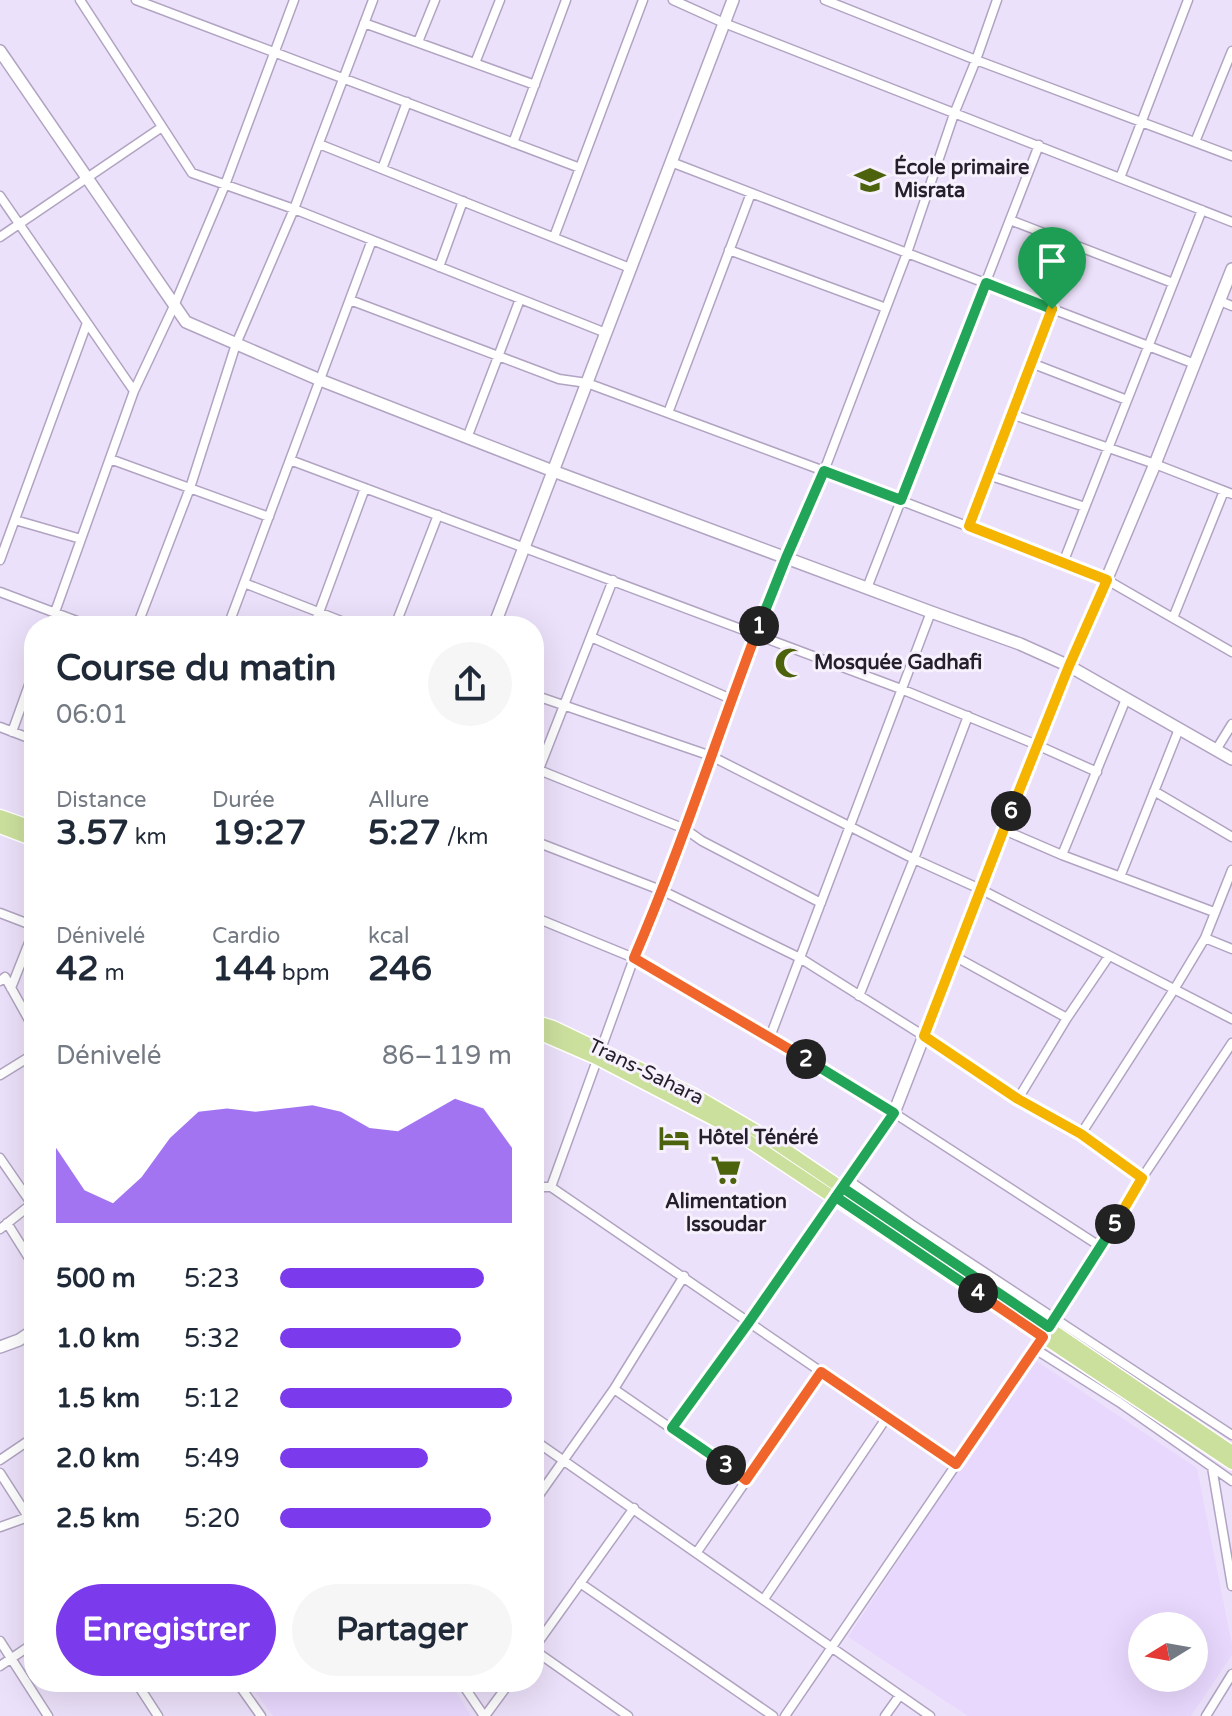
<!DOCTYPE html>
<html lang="fr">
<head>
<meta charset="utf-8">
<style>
  :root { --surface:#fff; --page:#f6f6f7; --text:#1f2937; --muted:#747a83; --accent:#7c3aed }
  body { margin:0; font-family:"Varela Round",sans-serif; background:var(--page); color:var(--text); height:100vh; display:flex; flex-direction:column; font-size:30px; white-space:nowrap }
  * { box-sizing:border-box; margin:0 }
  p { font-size:26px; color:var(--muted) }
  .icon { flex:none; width:44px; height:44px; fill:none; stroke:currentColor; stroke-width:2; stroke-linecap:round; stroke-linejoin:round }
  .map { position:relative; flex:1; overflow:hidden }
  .panel { position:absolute; left:24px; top:616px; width:520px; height:1076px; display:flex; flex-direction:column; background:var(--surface); border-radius:32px; box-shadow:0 8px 32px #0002 }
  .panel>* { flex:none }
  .needle { width:52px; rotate:259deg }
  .tools { position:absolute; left:1128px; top:1612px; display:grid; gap:16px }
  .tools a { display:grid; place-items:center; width:80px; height:80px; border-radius:50%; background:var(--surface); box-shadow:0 8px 32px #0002; font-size:40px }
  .pin { position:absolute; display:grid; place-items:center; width:68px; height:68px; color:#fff; margin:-82px -34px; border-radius:50% 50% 50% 0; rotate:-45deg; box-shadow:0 0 8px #0007 }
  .pin .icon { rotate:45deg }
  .km { position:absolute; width:40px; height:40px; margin:-20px; border-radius:50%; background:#222; color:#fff; font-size:22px; line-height:40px; text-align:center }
  .round { display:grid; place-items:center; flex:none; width:84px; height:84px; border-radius:42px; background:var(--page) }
  .headline { display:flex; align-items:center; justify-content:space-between; height:136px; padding:0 32px }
  h1 { font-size:36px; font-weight:800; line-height:60px }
  .metrics { display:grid; grid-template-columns:repeat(3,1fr); gap:12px; height:136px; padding:8px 32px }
  .metrics div { display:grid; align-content:center }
  .metrics b { font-size:34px; font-weight:800 }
  .metrics small { font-size:22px; font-weight:400 }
  .metrics p { font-size:22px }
  .chart { height:224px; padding:16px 32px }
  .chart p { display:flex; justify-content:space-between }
  .chart svg { width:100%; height:144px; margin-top:8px; fill:var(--accent); opacity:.7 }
  .action { display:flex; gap:16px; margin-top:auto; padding:16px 32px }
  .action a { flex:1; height:92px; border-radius:48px; background:var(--accent); color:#fff; font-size:32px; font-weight:800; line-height:92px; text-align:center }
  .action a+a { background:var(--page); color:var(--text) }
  ul { padding:0 32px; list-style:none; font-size:26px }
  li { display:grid; grid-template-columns:128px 96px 1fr; align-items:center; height:60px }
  li i { height:20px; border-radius:10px; background:var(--accent) }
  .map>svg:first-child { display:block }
</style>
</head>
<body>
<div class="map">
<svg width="1232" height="1716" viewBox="0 0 1232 1716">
  <rect width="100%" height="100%" fill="#ece1fa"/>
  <!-- built -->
  <path fill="#e9d8fe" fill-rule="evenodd" d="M1032,1358l165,110 35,177v10l-41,61h-223l-120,-79zM1142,1626h52v52h-52z
    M248,1682h202l21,34h-198z"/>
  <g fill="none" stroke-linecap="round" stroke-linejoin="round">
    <!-- street casing -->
    <g stroke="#b1a4c2" stroke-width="11">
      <path id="street" d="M80,0l112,173 102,36 312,124
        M136,0l444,168
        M673,0l51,23 508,199
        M825,0l151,60 256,96
        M364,23l171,62
        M418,42l17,-42
        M475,63l25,-63
        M1195,142l37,-91
        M513,143l53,-143
        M319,144l311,124
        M671,162l524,202
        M382,169l25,-67
        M1120,178l68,-178
        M0,196l134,195
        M1010,220l163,63
        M0,237l162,-110
        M554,237l89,-237
        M729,250l157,58
        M439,267l24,-66
        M350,300l209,79 28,4 237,88 283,109 125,72
        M1220,301l12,5
        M1031,363l96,37
        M668,413l83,-220
        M1011,414l144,50 77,30
        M467,438l53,-139
        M110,459l159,58
        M290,460l611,229 136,56 60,27
        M988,475l97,32
        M15,520l66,19
        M969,526l83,-217
        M0,560l87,-237
        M1063,563l139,-353
        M244,583l110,43
        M867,588l172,-443
        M0,592l90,34
        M1173,618l51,-127
        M50,626l84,-235 40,-85 51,-121 69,-185
        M137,626l53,-138 46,-144 58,-135 79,-209
        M228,626l144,-386
        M314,626l51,-138
        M395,626l43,-111
        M591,637l140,62
        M534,695l177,61 203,103 66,30 252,130
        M0,727l34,13
        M12,732l22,-61
        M1216,750l16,-26
        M539,770l146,59 17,12 119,62
        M534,782l79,-202
        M1154,791l78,46
        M1004,830l58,25 152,57
        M534,841l129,50 137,67 124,78 94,63 63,35 61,44
        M1062,855l64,-156
        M1120,877l59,-148
        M0,913l34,13
        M534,917l100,41 136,79 124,76 207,134
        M1205,938l27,11
        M954,956l113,62
        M0,981l5,-4 29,52
        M11,988l23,-58
        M859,996l55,-137 54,-143
        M770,1037l161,-425
        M0,1075l34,-21
        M1018,1099l49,-81 42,-62
        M1081,1134l94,-146 30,-50 27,-68
        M0,1158l31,45
        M848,1180l63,44 321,211
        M534,1187h17l405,277
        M551,1187l83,-229 29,-67 68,-192 55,-141 38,-87 83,-218 47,-139 22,-54 21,-60
        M7,1223l27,43
        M0,1229l34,-27
        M1052,1323l90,-145 90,-135
        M1035,1349l84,53 113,79
        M614,1389l132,91
        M672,1428l77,-106 87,-125
        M534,1440l396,276
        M0,1460l34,-23
        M1212,1467l20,119
        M0,1473l34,53
        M534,1502l80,-113 70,-113
        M0,1527l28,-10
        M697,1552l124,-180
        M580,1583l193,133
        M764,1599l123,-182
        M0,1641l48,75
        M534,1648l100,-140
        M534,1650l94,66
        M0,1666l34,-23
        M136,1682l22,34
        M237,1682l24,34
        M461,1682l23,34
        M485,1716l25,-34
        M785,1716l258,-379
        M885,1716l15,-21
        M1206,1716l26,-42"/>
    </g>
    <!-- secondary casing -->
    <g stroke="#b1a4c2" stroke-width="14">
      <path id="secondary" d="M0,51l186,271 134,58 233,91 378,141 89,32 49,22 163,93
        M494,626l239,-626
        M839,1194l55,-81 143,-368 118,-281 77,-195
        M0,1347l19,-7 15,-10"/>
    </g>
    <!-- primary casing -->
    <g stroke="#fff" stroke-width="15">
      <path id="primary" d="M0,816l34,12
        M0,827l34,13
        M534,1021l19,6 140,67 72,42 467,316
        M534,1031l62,27 127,66 509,339"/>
    </g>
    <!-- street -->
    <use href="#street" stroke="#fff" stroke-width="8"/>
    <!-- secondary -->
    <use href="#secondary" stroke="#fff" stroke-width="11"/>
    <!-- primary -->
    <use href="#primary" stroke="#cce09e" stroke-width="12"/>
  </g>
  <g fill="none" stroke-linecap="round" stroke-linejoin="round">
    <!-- split-1 casing -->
    <g stroke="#fff" stroke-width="16">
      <path id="split-1" d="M759,626l27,-68 38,-87 77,29 85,-217 66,26"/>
    </g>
    <!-- split-2 casing -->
    <g stroke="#fff" stroke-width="16">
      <path id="split-2" d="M759,626c-42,110 -78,223 -125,332l172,101"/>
    </g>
    <!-- split-3 casing -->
    <g stroke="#fff" stroke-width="16">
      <path id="split-3" d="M726,1465l-54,-37 77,-106 145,-209 -88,-54"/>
    </g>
    <!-- split-4 casing -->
    <g stroke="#fff" stroke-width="16">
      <path id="split-4" d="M726,1465l20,15 75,-108 135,92 87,-127 -65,-44"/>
    </g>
    <!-- split-5 casing -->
    <g stroke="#fff" stroke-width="16">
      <path id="split-5" d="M978,1293l-142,-96 7,-9 206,139 66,-103"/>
    </g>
    <!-- split-6 casing -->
    <g stroke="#fff" stroke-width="16">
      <path id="split-6" d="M1011,811l-87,225 94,63 63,35 61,44 -27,46"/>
    </g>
    <!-- split-7 casing -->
    <g stroke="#fff" stroke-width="16">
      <path id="split-7" d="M1011,811l58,-145 38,-86 -138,-54 83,-217"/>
    </g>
    <!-- split-1 -->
    <use href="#split-1" stroke="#22a559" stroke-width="10"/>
    <!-- split-2 -->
    <use href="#split-2" stroke="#f0652b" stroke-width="10"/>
    <!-- split-3 -->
    <use href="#split-3" stroke="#22a559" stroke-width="10"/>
    <!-- split-4 -->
    <use href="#split-4" stroke="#f0652b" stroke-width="10"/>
    <!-- split-5 -->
    <use href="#split-5" stroke="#22a559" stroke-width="10"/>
    <!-- split-6 -->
    <use href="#split-6" stroke="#f5b400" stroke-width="10"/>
    <!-- split-7 -->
    <use href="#split-7" stroke="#f5b400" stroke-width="10"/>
  </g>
  <!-- icons -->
  <defs>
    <g id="school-bare" transform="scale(2.4)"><path d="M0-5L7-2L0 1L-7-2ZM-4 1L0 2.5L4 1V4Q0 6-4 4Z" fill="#4d620d" stroke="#f7f1fe" stroke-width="2.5" paint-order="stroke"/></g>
    <g id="mosque-bare" transform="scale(2.4)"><path d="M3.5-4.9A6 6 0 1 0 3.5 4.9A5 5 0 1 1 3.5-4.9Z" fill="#4d620d" stroke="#f7f1fe" stroke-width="2.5" paint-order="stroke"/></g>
    <g id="hotel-bare" transform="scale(2.4)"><path d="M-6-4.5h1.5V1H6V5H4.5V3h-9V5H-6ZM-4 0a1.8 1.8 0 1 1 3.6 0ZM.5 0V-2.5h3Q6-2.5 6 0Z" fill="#4d620d" stroke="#f7f1fe" stroke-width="2.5" paint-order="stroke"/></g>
    <g id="supermarket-bare" transform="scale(2.4)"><path d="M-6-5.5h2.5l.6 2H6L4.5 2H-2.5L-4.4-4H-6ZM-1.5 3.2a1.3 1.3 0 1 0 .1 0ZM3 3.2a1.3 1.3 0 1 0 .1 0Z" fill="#4d620d" stroke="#f7f1fe" stroke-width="2.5" paint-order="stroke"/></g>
  </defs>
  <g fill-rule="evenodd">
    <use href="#school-bare" x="870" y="180"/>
    <use href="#mosque-bare" x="790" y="663"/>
    <use href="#hotel-bare" x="674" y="1138"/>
    <use href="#supermarket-bare" x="726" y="1170"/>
  </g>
  <g text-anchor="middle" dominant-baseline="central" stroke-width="6" stroke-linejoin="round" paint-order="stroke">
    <!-- poi labels -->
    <g font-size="20" font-weight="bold" fill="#25202b" stroke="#f7f1fe" text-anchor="start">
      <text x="894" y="168">École primaire<tspan x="894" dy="23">Misrata</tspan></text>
      <text x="814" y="663">Mosquée Gadhafi</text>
      <text x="698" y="1138">Hôtel Ténéré</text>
      <text x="726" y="1202" text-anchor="middle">Alimentation<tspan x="726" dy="23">Issoudar</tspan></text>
    </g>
    <!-- street labels -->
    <g font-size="20" fill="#25202b" stroke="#f7f1fe">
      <text transform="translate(646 1072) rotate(26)">Trans-Sahara</text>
    </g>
  </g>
</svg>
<div class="tools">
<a><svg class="needle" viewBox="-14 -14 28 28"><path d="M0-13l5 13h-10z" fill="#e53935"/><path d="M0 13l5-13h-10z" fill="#747a83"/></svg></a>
</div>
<div class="pin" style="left:1052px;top:309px;background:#1e9e55"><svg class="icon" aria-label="arrive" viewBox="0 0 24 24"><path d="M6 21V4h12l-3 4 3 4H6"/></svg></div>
<b class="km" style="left:759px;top:626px">1</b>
<b class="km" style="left:806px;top:1059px">2</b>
<b class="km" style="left:726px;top:1465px">3</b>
<b class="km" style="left:978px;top:1293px">4</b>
<b class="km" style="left:1115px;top:1224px">5</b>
<b class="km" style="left:1011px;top:811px">6</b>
<section class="panel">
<div class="headline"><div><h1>Course du matin</h1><p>06:01</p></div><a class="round"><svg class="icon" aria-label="share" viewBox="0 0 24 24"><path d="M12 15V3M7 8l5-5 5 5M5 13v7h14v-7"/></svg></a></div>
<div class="metrics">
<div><p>Distance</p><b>3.57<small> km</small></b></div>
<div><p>Durée</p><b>19:27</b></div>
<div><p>Allure</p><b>5:27<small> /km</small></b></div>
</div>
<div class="metrics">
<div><p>Dénivelé</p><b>42<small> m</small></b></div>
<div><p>Cardio</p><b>144<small> bpm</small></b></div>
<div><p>kcal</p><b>246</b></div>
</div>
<div class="chart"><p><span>Dénivelé</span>86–119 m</p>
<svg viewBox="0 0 160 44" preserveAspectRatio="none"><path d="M0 44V21L10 34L20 38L30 30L40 18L50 10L60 9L70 10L80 9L90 8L100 10L110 15L120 16L130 11L140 6L150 9L160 21V44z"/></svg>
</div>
<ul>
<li><b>500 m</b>5:23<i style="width:88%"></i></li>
<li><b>1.0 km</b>5:32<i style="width:78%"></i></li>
<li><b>1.5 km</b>5:12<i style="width:100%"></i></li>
<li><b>2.0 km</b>5:49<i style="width:64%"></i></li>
<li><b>2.5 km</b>5:20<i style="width:91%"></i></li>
</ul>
<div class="action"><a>Enregistrer</a><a>Partager</a></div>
</section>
</div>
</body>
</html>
